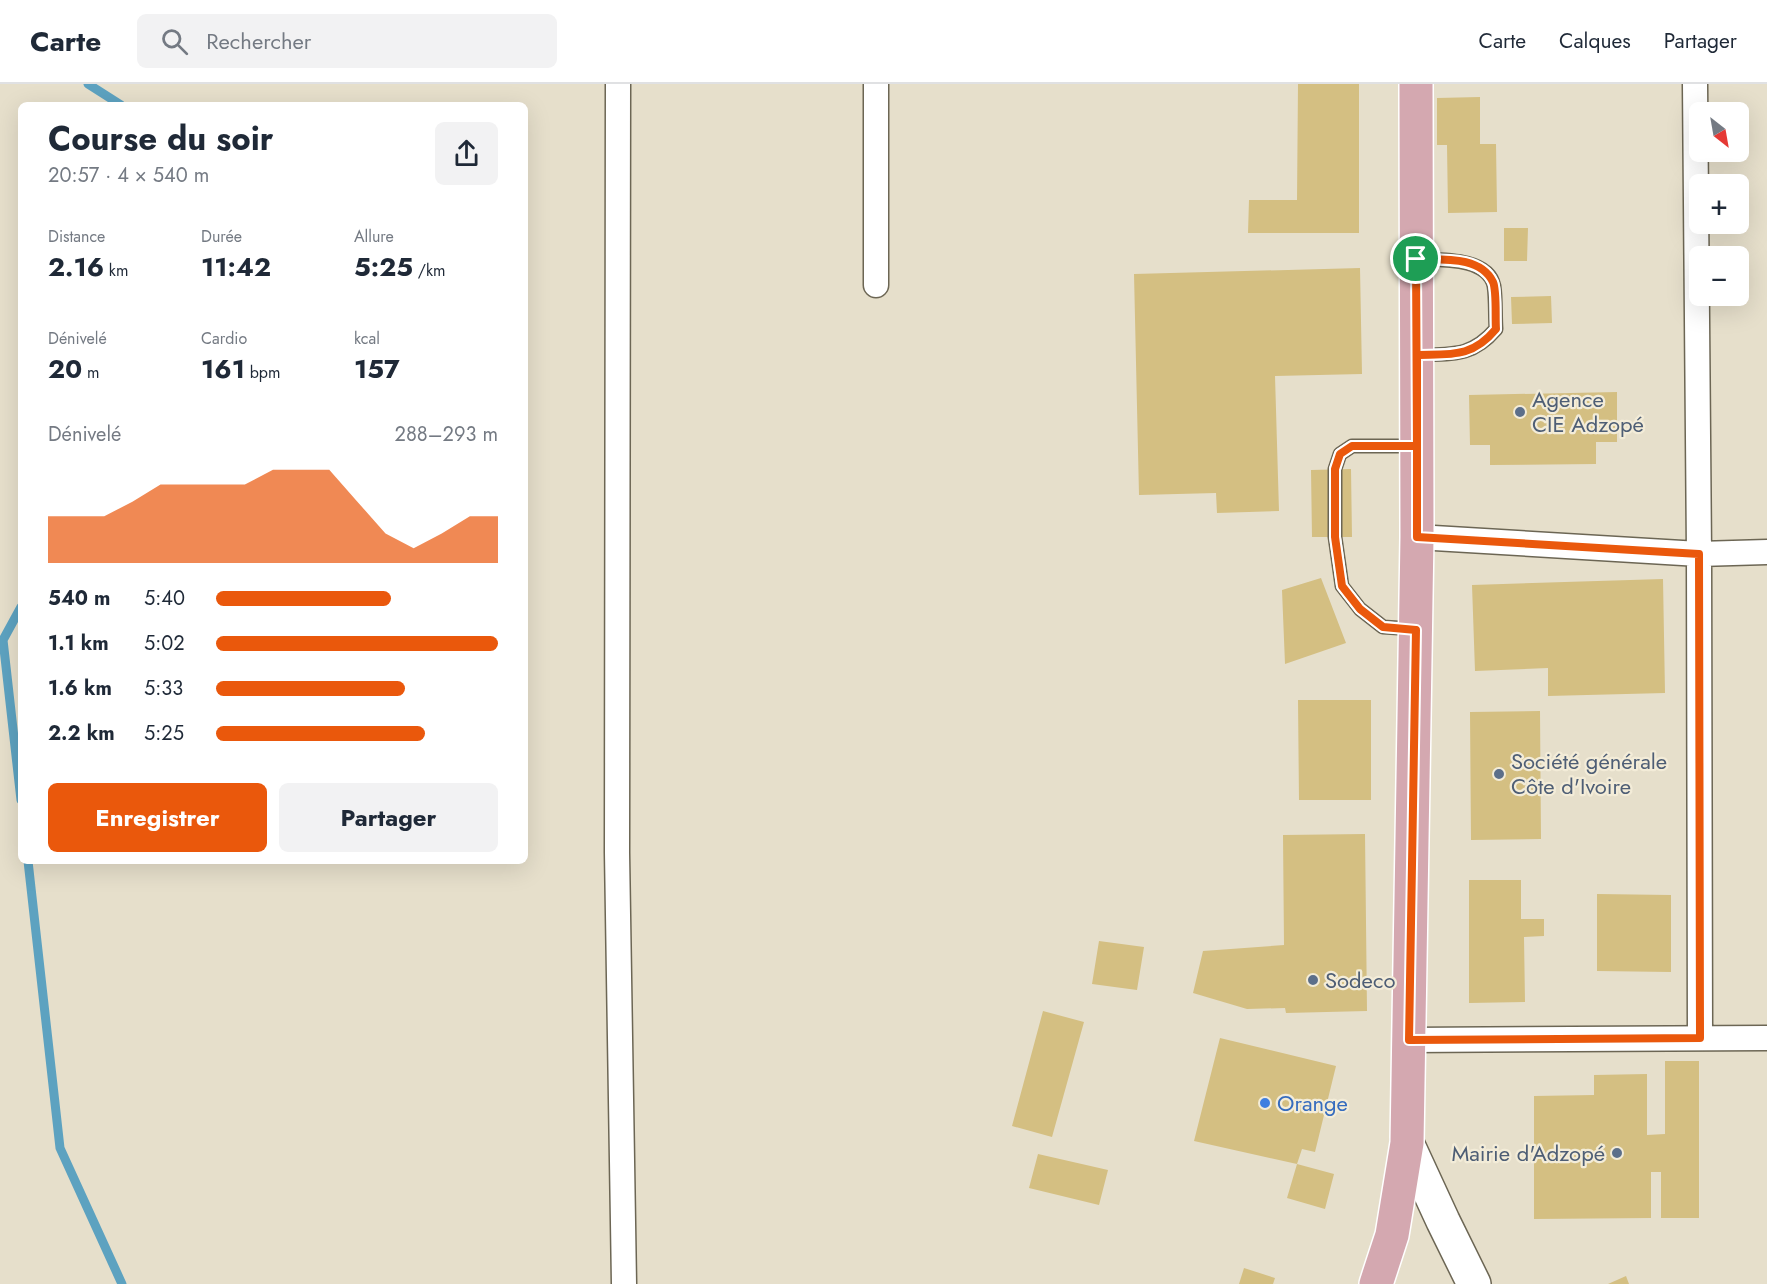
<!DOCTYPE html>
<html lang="fr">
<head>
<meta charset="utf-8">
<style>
  :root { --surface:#fff; --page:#f2f2f3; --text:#1f2937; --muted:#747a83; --line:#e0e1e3; --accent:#ea580c }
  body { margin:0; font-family:Jost,sans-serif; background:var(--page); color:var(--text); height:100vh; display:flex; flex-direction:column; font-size:22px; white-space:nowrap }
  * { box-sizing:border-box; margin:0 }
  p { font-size:20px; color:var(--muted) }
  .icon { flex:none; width:33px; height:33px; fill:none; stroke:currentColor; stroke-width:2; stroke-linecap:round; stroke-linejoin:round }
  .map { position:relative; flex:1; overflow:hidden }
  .panel { position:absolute; left:18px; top:18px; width:510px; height:762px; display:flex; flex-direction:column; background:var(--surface); border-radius:9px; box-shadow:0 6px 24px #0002 }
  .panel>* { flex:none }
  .needle { width:39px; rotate:149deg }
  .buttons { position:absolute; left:1689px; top:18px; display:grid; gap:12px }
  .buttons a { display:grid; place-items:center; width:60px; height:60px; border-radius:9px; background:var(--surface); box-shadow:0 6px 24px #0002; font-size:30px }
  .pin { position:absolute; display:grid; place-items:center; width:51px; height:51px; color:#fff; margin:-26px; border:3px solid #fff; border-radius:50%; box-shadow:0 2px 6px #0007 }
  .round { display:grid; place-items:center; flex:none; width:63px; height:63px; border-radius:9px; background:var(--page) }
  .overview { display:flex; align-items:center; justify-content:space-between; height:102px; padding:0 30px }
  h1 { font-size:33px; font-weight:700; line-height:45px }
  .figures { display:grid; grid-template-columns:repeat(3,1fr); gap:9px; height:102px; padding:6px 30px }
  .figures div { display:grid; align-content:center }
  .figures b { font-size:26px; font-weight:700 }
  .figures small { font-size:16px; font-weight:400 }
  .figures p { font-size:16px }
  .chart { height:168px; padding:12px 30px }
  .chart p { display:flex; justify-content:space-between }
  .chart svg { width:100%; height:108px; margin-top:6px; fill:var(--accent); opacity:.7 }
  .cta { display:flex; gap:12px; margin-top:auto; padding:12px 30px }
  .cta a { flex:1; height:69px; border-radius:9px; background:var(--accent); color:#fff; font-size:24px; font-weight:700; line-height:69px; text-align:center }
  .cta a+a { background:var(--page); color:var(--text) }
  ul { padding:0 30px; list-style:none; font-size:20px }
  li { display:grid; grid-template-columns:96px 72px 1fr; align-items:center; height:45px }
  li i { height:15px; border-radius:8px; background:var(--accent) }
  header { display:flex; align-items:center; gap:36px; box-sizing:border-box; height:84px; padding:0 30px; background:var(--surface); border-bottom:2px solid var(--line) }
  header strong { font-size:28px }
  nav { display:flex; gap:33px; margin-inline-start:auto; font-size:21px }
  .search { width:420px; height:54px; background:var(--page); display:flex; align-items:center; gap:15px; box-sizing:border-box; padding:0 21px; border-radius:9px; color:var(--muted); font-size:22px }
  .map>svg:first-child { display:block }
</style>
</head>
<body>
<header>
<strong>Carte</strong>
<div class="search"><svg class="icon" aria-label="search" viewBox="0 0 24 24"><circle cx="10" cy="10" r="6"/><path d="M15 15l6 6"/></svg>Rechercher</div>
<nav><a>Carte</a><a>Calques</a><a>Partager</a></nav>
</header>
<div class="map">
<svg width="1767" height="1200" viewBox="0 0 1767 1200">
  <rect width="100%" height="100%" fill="#e6dfcb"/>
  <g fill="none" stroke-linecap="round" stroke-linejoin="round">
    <!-- stream -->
    <path stroke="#5da2c0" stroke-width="9" d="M88,0l33,21
      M21,523l-18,33 18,160
      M28,777l32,287 62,136"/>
  </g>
  <!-- building -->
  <path fill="#d4bf82" d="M1298,0h61v149h-111l1,-33h48z
    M1480,13v47h16l1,68 -49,1 -1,-68h-10v-47z
    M1504,144h24l-1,33h-23z
    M1360,184l2,106 -87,2 4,135 -62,2 -1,-20 -77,2 -5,-221z
    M1551,212l1,27 -40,1 -1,-27z
    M1617,308v50h-21v22l-106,1v-20h-20l-1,-50z
    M1351,385l1,68h-40l-1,-67z
    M1321,494l25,65 -61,21 -3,-74z
    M1663,495l2,114 -117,3v-28l-73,3 -3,-86z
    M1298,616h73v100h-72z
    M1540,627l1,128 -70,1 -1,-128z
    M1365,750l2,177 -81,2 -1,-5 -38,1 -54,-16 10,-42 81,-6 -1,-110z
    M1469,796h52v39h23v17l-20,1 1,65 -56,1z
    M1597,810l74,1v77l-74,-1z
    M1099,857l45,6 -7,43 -45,-6z
    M1043,927l41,11 -32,115 -40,-11z
    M1220,954l116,28 -21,86 -13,-3 -5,15 -103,-23z
    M1665,977h34v157h-38v-46h-10v46l-117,1v-123l60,-1v-20l53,-1v61l18,-1z
    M1038,1070l70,16 -9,35 -70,-17z
    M1297,1080l37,10 -9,35 -38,-11z
    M1244,1184l31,10 -2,6h-34z
    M1626,1192l3,8h-21z"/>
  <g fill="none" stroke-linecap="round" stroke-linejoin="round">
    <!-- lane casing -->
    <g stroke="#6c6654" stroke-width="15">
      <path id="lane" d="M1418,271c34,-1 54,2 78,-26 -1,-14 0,-30 -2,-43 -6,-29 -54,-26 -76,-27
        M1414,545l-31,-2 -23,-18 -18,-23 -7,-49v-68l5,-15 12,-8h64"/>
    </g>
    <!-- street casing -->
    <g stroke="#6c6654" stroke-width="27">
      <path id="street" d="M618,0l-1,769 7,431
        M1695,0l4,470 1,484
        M876,201v-201
        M1417,453l282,17 68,-2
        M1409,956l358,-2"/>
    </g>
    <!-- secondary casing -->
    <g stroke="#6c6654" stroke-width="36">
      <path id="secondary" d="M1407,1059l36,78 31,63"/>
    </g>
    <!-- primary casing -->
    <g stroke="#fff" stroke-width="36">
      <path id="primary" d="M1376,1200l16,-49 15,-92 10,-606 -1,-453"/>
    </g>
    <!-- lane -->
    <use href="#lane" stroke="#fff" stroke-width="12"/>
    <!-- street -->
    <use href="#street" stroke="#fff" stroke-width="24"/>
    <!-- secondary -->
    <use href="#secondary" stroke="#fff" stroke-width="33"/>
    <!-- primary -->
    <use href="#primary" stroke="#d4a8b0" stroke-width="33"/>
  </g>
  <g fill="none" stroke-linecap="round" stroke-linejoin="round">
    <!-- route casing -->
    <g stroke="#fff" stroke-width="12">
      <path id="route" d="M1416,175l1,187h-65l-12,8 -5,15v68l7,49 18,23 23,18 33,3 -7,410 291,-2 -1,-484 -282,-17v-182c34,-1 55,3 79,-26 -1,-11 1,-38 -3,-47 -13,-27 -52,-22 -77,-23"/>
    </g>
    <!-- route -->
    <use href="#route" stroke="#ea580c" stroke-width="8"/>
  </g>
  <!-- markers -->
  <g fill="#5c6f8a" stroke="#f3ecd8" stroke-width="2">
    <circle cx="1520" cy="328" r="6"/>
    <circle cx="1499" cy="690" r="6"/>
    <circle cx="1313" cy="896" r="6"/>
    <circle cx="1617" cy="1069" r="6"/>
  </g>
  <circle fill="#3f7fe0" stroke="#f3ecd8" stroke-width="2" cx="1265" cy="1019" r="6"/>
  <g text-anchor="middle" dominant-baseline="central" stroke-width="4.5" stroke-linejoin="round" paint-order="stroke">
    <!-- service labels -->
    <g font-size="22" fill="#4e5e75" stroke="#f3ecd8" text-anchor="start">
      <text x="1532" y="315">Agence<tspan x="1532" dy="25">CIE Adzopé</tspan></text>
      <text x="1511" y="677">Société générale<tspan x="1511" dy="25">Côte d'Ivoire</tspan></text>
      <text x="1325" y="896">Sodeco</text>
      <text x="1605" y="1069" text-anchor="end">Mairie d'Adzopé</text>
    </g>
    <!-- shop labels -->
    <g font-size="22" fill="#366cbe" stroke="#f3ecd8" text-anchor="start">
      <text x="1277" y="1019">Orange</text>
    </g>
  </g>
</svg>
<div class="buttons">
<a><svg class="needle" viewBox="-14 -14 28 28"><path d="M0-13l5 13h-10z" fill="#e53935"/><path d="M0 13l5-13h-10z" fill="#747a83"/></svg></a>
<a>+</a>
<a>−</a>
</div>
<div class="pin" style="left:1416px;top:175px;background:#1e9e55"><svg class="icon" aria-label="arrive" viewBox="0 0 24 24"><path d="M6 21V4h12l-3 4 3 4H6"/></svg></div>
<section class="panel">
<div class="overview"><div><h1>Course du soir</h1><p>20:57 · 4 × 540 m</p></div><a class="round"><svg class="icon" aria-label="share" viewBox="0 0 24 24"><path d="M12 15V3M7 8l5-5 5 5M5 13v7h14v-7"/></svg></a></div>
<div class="figures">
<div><p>Distance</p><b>2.16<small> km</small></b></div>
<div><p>Durée</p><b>11:42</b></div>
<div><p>Allure</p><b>5:25<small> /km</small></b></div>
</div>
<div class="figures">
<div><p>Dénivelé</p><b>20<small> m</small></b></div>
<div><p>Cardio</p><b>161<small> bpm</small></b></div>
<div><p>kcal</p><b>157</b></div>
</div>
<div class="chart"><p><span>Dénivelé</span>288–293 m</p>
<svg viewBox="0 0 160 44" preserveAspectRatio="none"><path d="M0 44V25L10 25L20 25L30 19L40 12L50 12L60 12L70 12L80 6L90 6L100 6L110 19L120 32L130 38L140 32L150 25L160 25V44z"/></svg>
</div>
<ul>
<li><b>540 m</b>5:40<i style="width:62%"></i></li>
<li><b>1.1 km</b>5:02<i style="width:100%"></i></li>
<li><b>1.6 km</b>5:33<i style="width:67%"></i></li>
<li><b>2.2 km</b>5:25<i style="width:74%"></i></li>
</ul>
<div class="cta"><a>Enregistrer</a><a>Partager</a></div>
</section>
</div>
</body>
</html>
